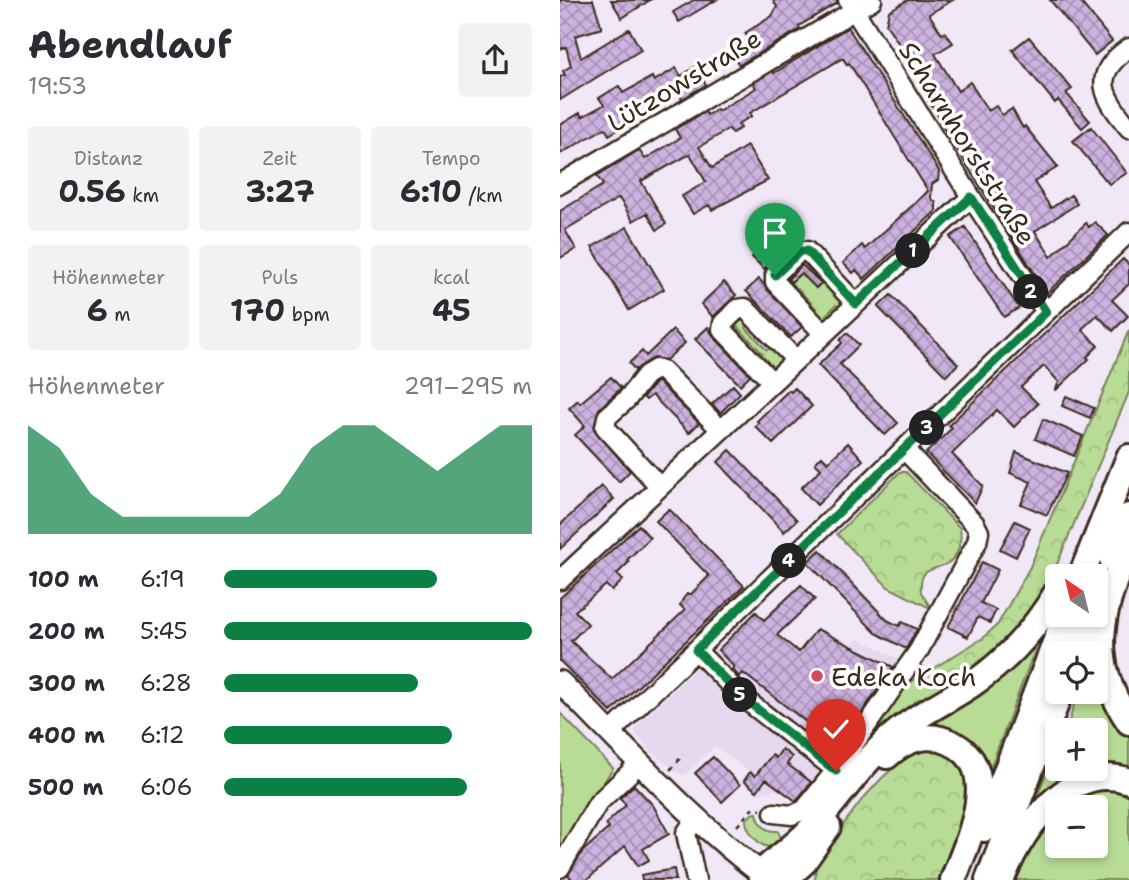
<!DOCTYPE html>
<html lang="de">
<head>
<meta charset="utf-8">
<style>
  :root { --surface:#fff; --page:#f2f2f3; --text:#2b2b33; --muted:#7c7c81; --accent:#0b8043 }
  body { margin:0; font-family:"Shantell Sans",sans-serif; background:var(--page); color:var(--text); height:100vh; display:flex; flex-direction:column; font-size:26px; white-space:nowrap }
  * { box-sizing:border-box; margin:0 }
  p { font-size:23px; color:var(--muted) }
  .icon { flex:none; width:38px; height:38px; fill:none; stroke:currentColor; stroke-width:2; stroke-linecap:round; stroke-linejoin:round }
  .map { position:relative; flex:1; overflow:hidden }
  .panel { display:flex; flex-direction:column; background:var(--surface); width:560px }
  .panel>* { flex:none }
  .needle { width:46px; rotate:325deg }
  .tools { position:absolute; left:485px; top:564px; display:grid; gap:14px }
  .tools a { display:grid; place-items:center; width:63px; height:63px; border-radius:7px; background:var(--surface); box-shadow:0 4px 10px #0003; font-size:35px }
  .pin { position:absolute; display:grid; place-items:center; width:60px; height:60px; color:#fff; margin:-72px -30px; border-radius:50% 50% 50% 0; rotate:-45deg; box-shadow:0 0 7px #0007 }
  .pin .icon { rotate:45deg }
  .km { position:absolute; width:35px; height:35px; margin:-18px; border-radius:50%; background:#222; color:#fff; font-size:19px; line-height:35px; text-align:center }
  .round { display:grid; place-items:center; flex:none; width:74px; height:74px; border-radius:7px; background:var(--page) }
  .head { display:flex; align-items:center; justify-content:space-between; height:119px; padding:0 28px }
  h1 { font-size:38px; font-weight:700; line-height:52px }
  .stats { display:grid; grid-template-columns:repeat(3,1fr); gap:10px; height:119px; padding:7px 28px }
  .stats div { display:grid; align-content:center; border-radius:7px; background:var(--page); text-align:center }
  .stats b { font-size:30px; font-weight:700 }
  .stats small { font-size:19px; font-weight:400 }
  .stats p { font-size:19px }
  .chart { height:196px; padding:14px 28px }
  .chart p { display:flex; justify-content:space-between }
  .chart svg { width:100%; height:126px; margin-top:7px; fill:var(--accent); opacity:.7 }
  ul { padding:0 28px; list-style:none; font-size:23px }
  li { display:grid; grid-template-columns:112px 84px 1fr; align-items:center; height:52px }
  li i { height:18px; border-radius:9px; background:var(--accent) }
  main { display:flex; flex:1; min-height:0 }
  .map>svg:first-child { display:block }
</style>
</head>
<body>
<main>
<section class="panel">
<div class="head"><div><h1>Abendlauf</h1><p>19:53</p></div><a class="round"><svg class="icon" aria-label="share" viewBox="0 0 24 24"><path d="M12 15V3M7 8l5-5 5 5M5 13v7h14v-7"/></svg></a></div>
<div class="stats">
<div><p>Distanz</p><b>0.56<small> km</small></b></div>
<div><p>Zeit</p><b>3:27</b></div>
<div><p>Tempo</p><b>6:10<small> /km</small></b></div>
</div>
<div class="stats">
<div><p>Höhenmeter</p><b>6<small> m</small></b></div>
<div><p>Puls</p><b>170<small> bpm</small></b></div>
<div><p>kcal</p><b>45</b></div>
</div>
<div class="chart"><p><span>Höhenmeter</span>291–295 m</p>
<svg viewBox="0 0 160 44" preserveAspectRatio="none"><path d="M0 44V6L10 14L20 30L30 38L40 38L50 38L60 38L70 38L80 30L90 14L100 6L110 6L120 14L130 22L140 14L150 6L160 6V44z"/></svg>
</div>
<ul>
<li><b>100 m</b>6:19<i style="width:69%"></i></li>
<li><b>200 m</b>5:45<i style="width:100%"></i></li>
<li><b>300 m</b>6:28<i style="width:63%"></i></li>
<li><b>400 m</b>6:12<i style="width:74%"></i></li>
<li><b>500 m</b>6:06<i style="width:79%"></i></li>
</ul>
</section>
<div class="map">
<svg width="569" height="880" viewBox="0 0 569 880">
  <defs>
    <pattern id="forest-crowns" width="20" height="18" patternUnits="userSpaceOnUse" patternTransform="scale(1.75)"><rect width="20" height="18" fill="#b8dc96"/><path d="M2 6a3 3 0 1 1 6 0M12 15a3 3 0 1 1 6 0" fill="none" stroke="#9fbd81"/></pattern>
    <pattern id="building-cross-hatch" width="8" height="8" patternUnits="userSpaceOnUse" patternTransform="scale(1.75)"><rect width="8" height="8" fill="#cdb2e0"/><path d="M0 0l8 8M0 8l8-8" fill="none" stroke="#a891b5"/></pattern>
  </defs>
  <rect width="100%" height="100%" fill="#f0e8f6"/>
  <filter id="ink" filterUnits="userSpaceOnUse"><feTurbulence type="fractalNoise" baseFrequency=".0143" numOctaves="2"/><feDisplacementMap in="SourceGraphic" scale="14" xChannelSelector="R" yChannelSelector="G"/><feConvolveMatrix kernelMatrix="1 2 1 2 8 2 1 2 1" color-interpolation-filters="sRGB"/></filter>
  <g filter="url(#ink)">
    <!-- built -->
    <path fill="#e6d8ef" d="M195,612l24,24 20,16 51,-6 8,-8 41,21 -76,109 -27,33 -11,-8 -12,-3 -16,4 -16,-13 7,-10 -33,-25 -31,30 -12,-7 -18,-16 -1,1 -18,-21v-6z"/>
    <!-- green -->
    <path fill="#b8dc96" stroke="#7a835a" stroke-width="2" d="M241,273l15,15 9,-8 21,23 -6,5 -4,-3 -10,10 3,3 -5,5 -12,-7 5,-7 -20,-21 -7,5 -8,-18 8,8z
      M181,314l12,7 -7,7 21,22 6,-4 12,13 -14,13 -13,-13 5,-5 -31,-33z
      M483,628l-55,146 -79,-44z
      M536,658l33,72v47l-99,38 27,-70v23h39v-38h-33l5,-5 10,-34h18z
      M0,713l53,55 -53,82z
      M532,787l37,5v88h-116l11,-24 33,-48v37h39v-38h-37z
      M197,813c2,11 8,19 21,18l4,10c-3,2 -9,6 -12,6 -11,0 -24,-17 -24,-27l6,-6z"/>
    <!-- forest -->
    <path fill="url(#forest-crowns)" stroke="#7a835a" stroke-width="2" d="M569,330v62l-74,177 -15,27 -17,26 -21,22 -158,124 57,-80 82,-50 15,-14 32,-57z
      M340,472h6l54,56c2,12 -1,28 -12,35 -15,9 -29,2 -27,29l8,13 -1,2 -40,-20 -51,-53z
      M360,750c32,1 42,14 52,43l-34,87h-123l1,-19 45,-60 20,-22 21,-19z"/>
    <!-- building -->
    <path fill="url(#building-cross-hatch)" stroke="#3b2a1e" stroke-width="2" d="M0,0h33l9,28 -27,8 6,22 48,-29 12,21 -81,50v-23l5,-2 -2,-4 8,-5 -5,-19 -6,2z
      M51,0h39l-28,18z
      M134,0h22l-37,22 -6,-10z
      M213,0h64v3l-38,23 1,3 -61,36 -9,-14 19,-12 -4,-6 27,-17 5,-9z
      M348,0h45l-24,14 13,20 3,-2 8,11 -18,11 23,37 12,-9 18,29 8,-5 6,9 10,-6 11,19 2,-2 33,41 -24,15 17,26 20,-13 6,9 -42,27 16,26 35,-34 3,4 6,-5 13,13 -61,58 -108,-172 2,-1 -14,-21 10,-7 -29,-46 -3,-2 -4,3 -15,-23 3,-13z
      M490,0h29l33,41 -17,14z
      M287,28l2,1 90,142 -1,9 -6,4 -1,14 5,5v8l-72,68 -8,-9 -3,3 -10,-10 19,-18 3,4 63,-58 -79,-128 -2,2 -4,-7 -93,55 2,3 -14,8 3,4 -9,5 -3,-4 -30,18 13,21 35,-22 21,34 -56,30 -3,-5 -16,9 -11,-18 24,-14 -16,-28 -49,27 25,43 -9,6 -10,-17 -14,8 -14,-23 -54,32 11,19 -16,9v-47l43,-26 -6,-9 42,-26 6,9 35,-21 -5,-9 30,-17 2,3 10,-6 1,2 38,-23 -3,-5 20,-12 1,2z
      M469,37l43,52 -6,4 24,28 -8,7 -24,-28 -3,3 -43,-53z
      M135,67l11,18 -24,14 -7,-13 -52,31 5,7 -19,11 -4,-7 -45,26v-29l20,-12 2,4 22,-12 -5,-7 20,-12 4,7 29,-16 2,4 22,-13 5,8z
      M531,127l36,46 -18,11 -36,-43z
      M67,227l37,62 -35,21 -37,-63z
      M405,227l54,81 -15,9 -54,-80z
      M216,235l11,12 -23,22 -12,-12z
      M563,259l6,6v19l-17,16 16,16 -15,15 -16,-16 -15,14 16,17 -11,11 2,2 -34,32 4,-9 -15,-16 -23,21 17,17 -15,14 -9,9 -17,-17 -45,44 31,32 -8,17 -49,-50 26,-25 -3,-3z
      M242,265l19,18 -5,5 -15,-15 -10,9 -3,-3z
      M199,279l43,48 -11,10 -45,-46z
      M164,282l12,13 -23,22 -12,-13z
      M331,295l67,69 -12,12 -68,-69z
      M148,327l6,10 36,38 -10,10 -45,-46z
      M113,330l12,13 -19,17 -12,-2 -19,12 -6,-7 13,-12 4,5z
      M287,333l12,12 -19,19 58,59 -13,12 -67,-70 24,-22 -2,-3z
      M51,377l10,11 -22,21 -5,20 36,42 -11,11 -44,-47 10,-9 -16,-18 9,-8 2,3z
      M97,381l42,42 -10,10 -37,-38 -6,5 -3,-3z
      M173,385l7,8 -20,20 -8,-9z
      M235,388l17,18 -39,38 -18,-18 4,-3 -2,-2 32,-31 2,2z
      M506,396l28,12 -4,10 -28,-12z
      M483,419l40,17 -9,20 -39,-17z
      M288,443l15,17 -46,45 -16,-17 20,-19 -6,-6 7,-7 6,6z
      M170,450l67,70 -13,12 -66,-70z
      M456,452l51,21 -20,42 -26,-11 10,-22 -21,-9z
      M42,486l12,13 -54,50v-24z
      M109,509l75,77 -133,126 -51,-51v-63l79,-73 11,13 -23,22 2,2 -12,12 6,6 -11,11 -6,-6 -31,26 13,13 -17,17 41,38 73,-69 -5,-5 3,-6 4,-5h4l18,-18 -53,-55z
      M455,521l15,7 -14,29 -16,-8z
      M260,550l67,70 12,6 3,-4 15,7 -11,20 -30,-16 -69,-71z
      M422,562l16,8 -17,33 15,7 -6,13 -12,-6 -10,20 -20,-10z
      M241,585l14,14 -38,36 22,17 18,-23 76,38 -50,73 -15,-11 -5,6 -80,-62 -4,4 -7,-8 2,-2 -16,-17 38,-38 8,8z
      M222,749l10,8 -5,7 24,18 -15,19 -30,-22 -9,12 -13,-10 6,-9 5,4 17,-21 4,3z
      M153,757l27,28 -18,17 -27,-29z
      M74,785l19,20 16,29 -26,15 6,11 -11,6 -13,-20 -38,34h-14l-5,-5 15,-24 26,-23 -3,-4 20,-19 -6,-7z
      M114,869l2,11h-34l-1,-5z"/>
    <g fill="none" stroke-linecap="round" stroke-linejoin="round">
      <!-- minor casing -->
      <g stroke="#3b2a1e" stroke-width="23">
        <path id="minor" d="M288,0l123,197 75,115
          M569,48c-40,27 -25,50 0,80
          M0,184l312,-184
          M264,334l-49,-52v-7l25,-24h7l49,53
          M212,382l-50,-53 1,-6 15,-14 7,-1 51,52
          M100,487l-55,-60 2,-10 20,-18 19,-24 10,-6 7,2 58,59
          M0,580l411,-383
          M136,650l46,47 94,73
          M50,733l519,-501
          M214,813l18,2 12,-5 32,-40 83,-120 58,-108 2,-10 -4,-8 -71,-75
          M0,868l38,-65 41,-39
          M136,880l-10,-47 11,-16"/>
      </g>
      <!-- major casing -->
      <g stroke="#3b2a1e" stroke-width="26">
        <path id="major" d="M0,682c68,68 133,141 210,198"/>
      </g>
      <!-- highway casing -->
      <g stroke="#3b2a1e" stroke-width="30">
        <path id="highway" d="M569,544c-28,68 -43,113 0,178
          M552,559l17,-43
          M521,576l48,-119
          M516,653l15,-39
          M327,756c14,-13 34,-23 54,-17 67,20 28,99 12,141
          M424,829l82,-215
          M201,873c15,-15 34,-27 48,-42 28,-30 51,-66 81,-93 24,-22 54,-35 81,-53 36,-24 64,-56 86,-93
          M443,876c20,-48 67,-116 126,-95
          M224,880l18,-16 26,-37
          M428,880l73,-189"/>
      </g>
      <!-- path -->
      <path stroke="#3b2a1e" stroke-width="2.5" stroke-dasharray="5 5" stroke-linecap="butt" d="M110,770l7,-7 5,-9
        M177,826l15,-17 9,1"/>
      <!-- minor -->
      <use href="#minor" stroke="#fff" stroke-width="18"/>
      <!-- major -->
      <use href="#major" stroke="#fff" stroke-width="21"/>
      <!-- highway -->
      <use href="#highway" stroke="#fff" stroke-width="24"/>
    </g>
  </g>
  <g fill="none" stroke-linecap="round" stroke-linejoin="round" filter="url(#ink)">
    <!-- route casing -->
    <g stroke="#fff" stroke-width="14">
      <path id="route" d="M215,275l25,-24h7l49,53 115,-107 75,115 -350,338 46,47 94,74"/>
    </g>
    <!-- route -->
    <use href="#route" stroke="#0b8043" stroke-width="9"/>
  </g>
  <!-- markers -->
  <circle fill="#d1495b" stroke="#fff" stroke-width="2.5" cx="257" cy="676" r="7"/>
  <g text-anchor="middle" dominant-baseline="central" stroke-width="7" stroke-linejoin="round" paint-order="stroke">
    <!-- street labels -->
    <g font-size="26" fill="#3b2a1e" stroke="#fff">
      <text transform="translate(124 80) rotate(-31)">Lützowstraße</text>
      <text transform="translate(408 143) rotate(58)">Scharnhorststraße</text>
    </g>
    <!-- poi labels -->
    <g font-size="26" fill="#3b2a1e" stroke="#fff" text-anchor="start">
      <text x="271" y="676">Edeka Koch</text>
    </g>
  </g>
</svg>
<div class="tools">
<a><svg class="needle" viewBox="-14 -14 28 28"><path d="M0-13l5 13h-10z" fill="#e53935"/><path d="M0 13l5-13h-10z" fill="#7c7c81"/></svg></a>
<a><svg class="icon" aria-label="locate" viewBox="0 0 24 24"><circle cx="12" cy="12" r="6"/><path d="M12 2v4M12 18v4M2 12h4M18 12h4"/></svg></a>
<a>+</a>
<a>−</a>
</div>
<div class="pin" style="left:215px;top:275px;background:#1e9e55"><svg class="icon" aria-label="arrive" viewBox="0 0 24 24"><path d="M6 21V4h12l-3 4 3 4H6"/></svg></div>
<div class="pin" style="left:276px;top:771px;background:#d93025"><svg class="icon" aria-label="check" viewBox="0 0 24 24"><path d="M5 12l5 5 9-10"/></svg></div>
<b class="km" style="left:353px;top:251px">1</b>
<b class="km" style="left:471px;top:292px">2</b>
<b class="km" style="left:367px;top:428px">3</b>
<b class="km" style="left:229px;top:561px">4</b>
<b class="km" style="left:180px;top:695px">5</b>
</div>
</main>
</body>
</html>
